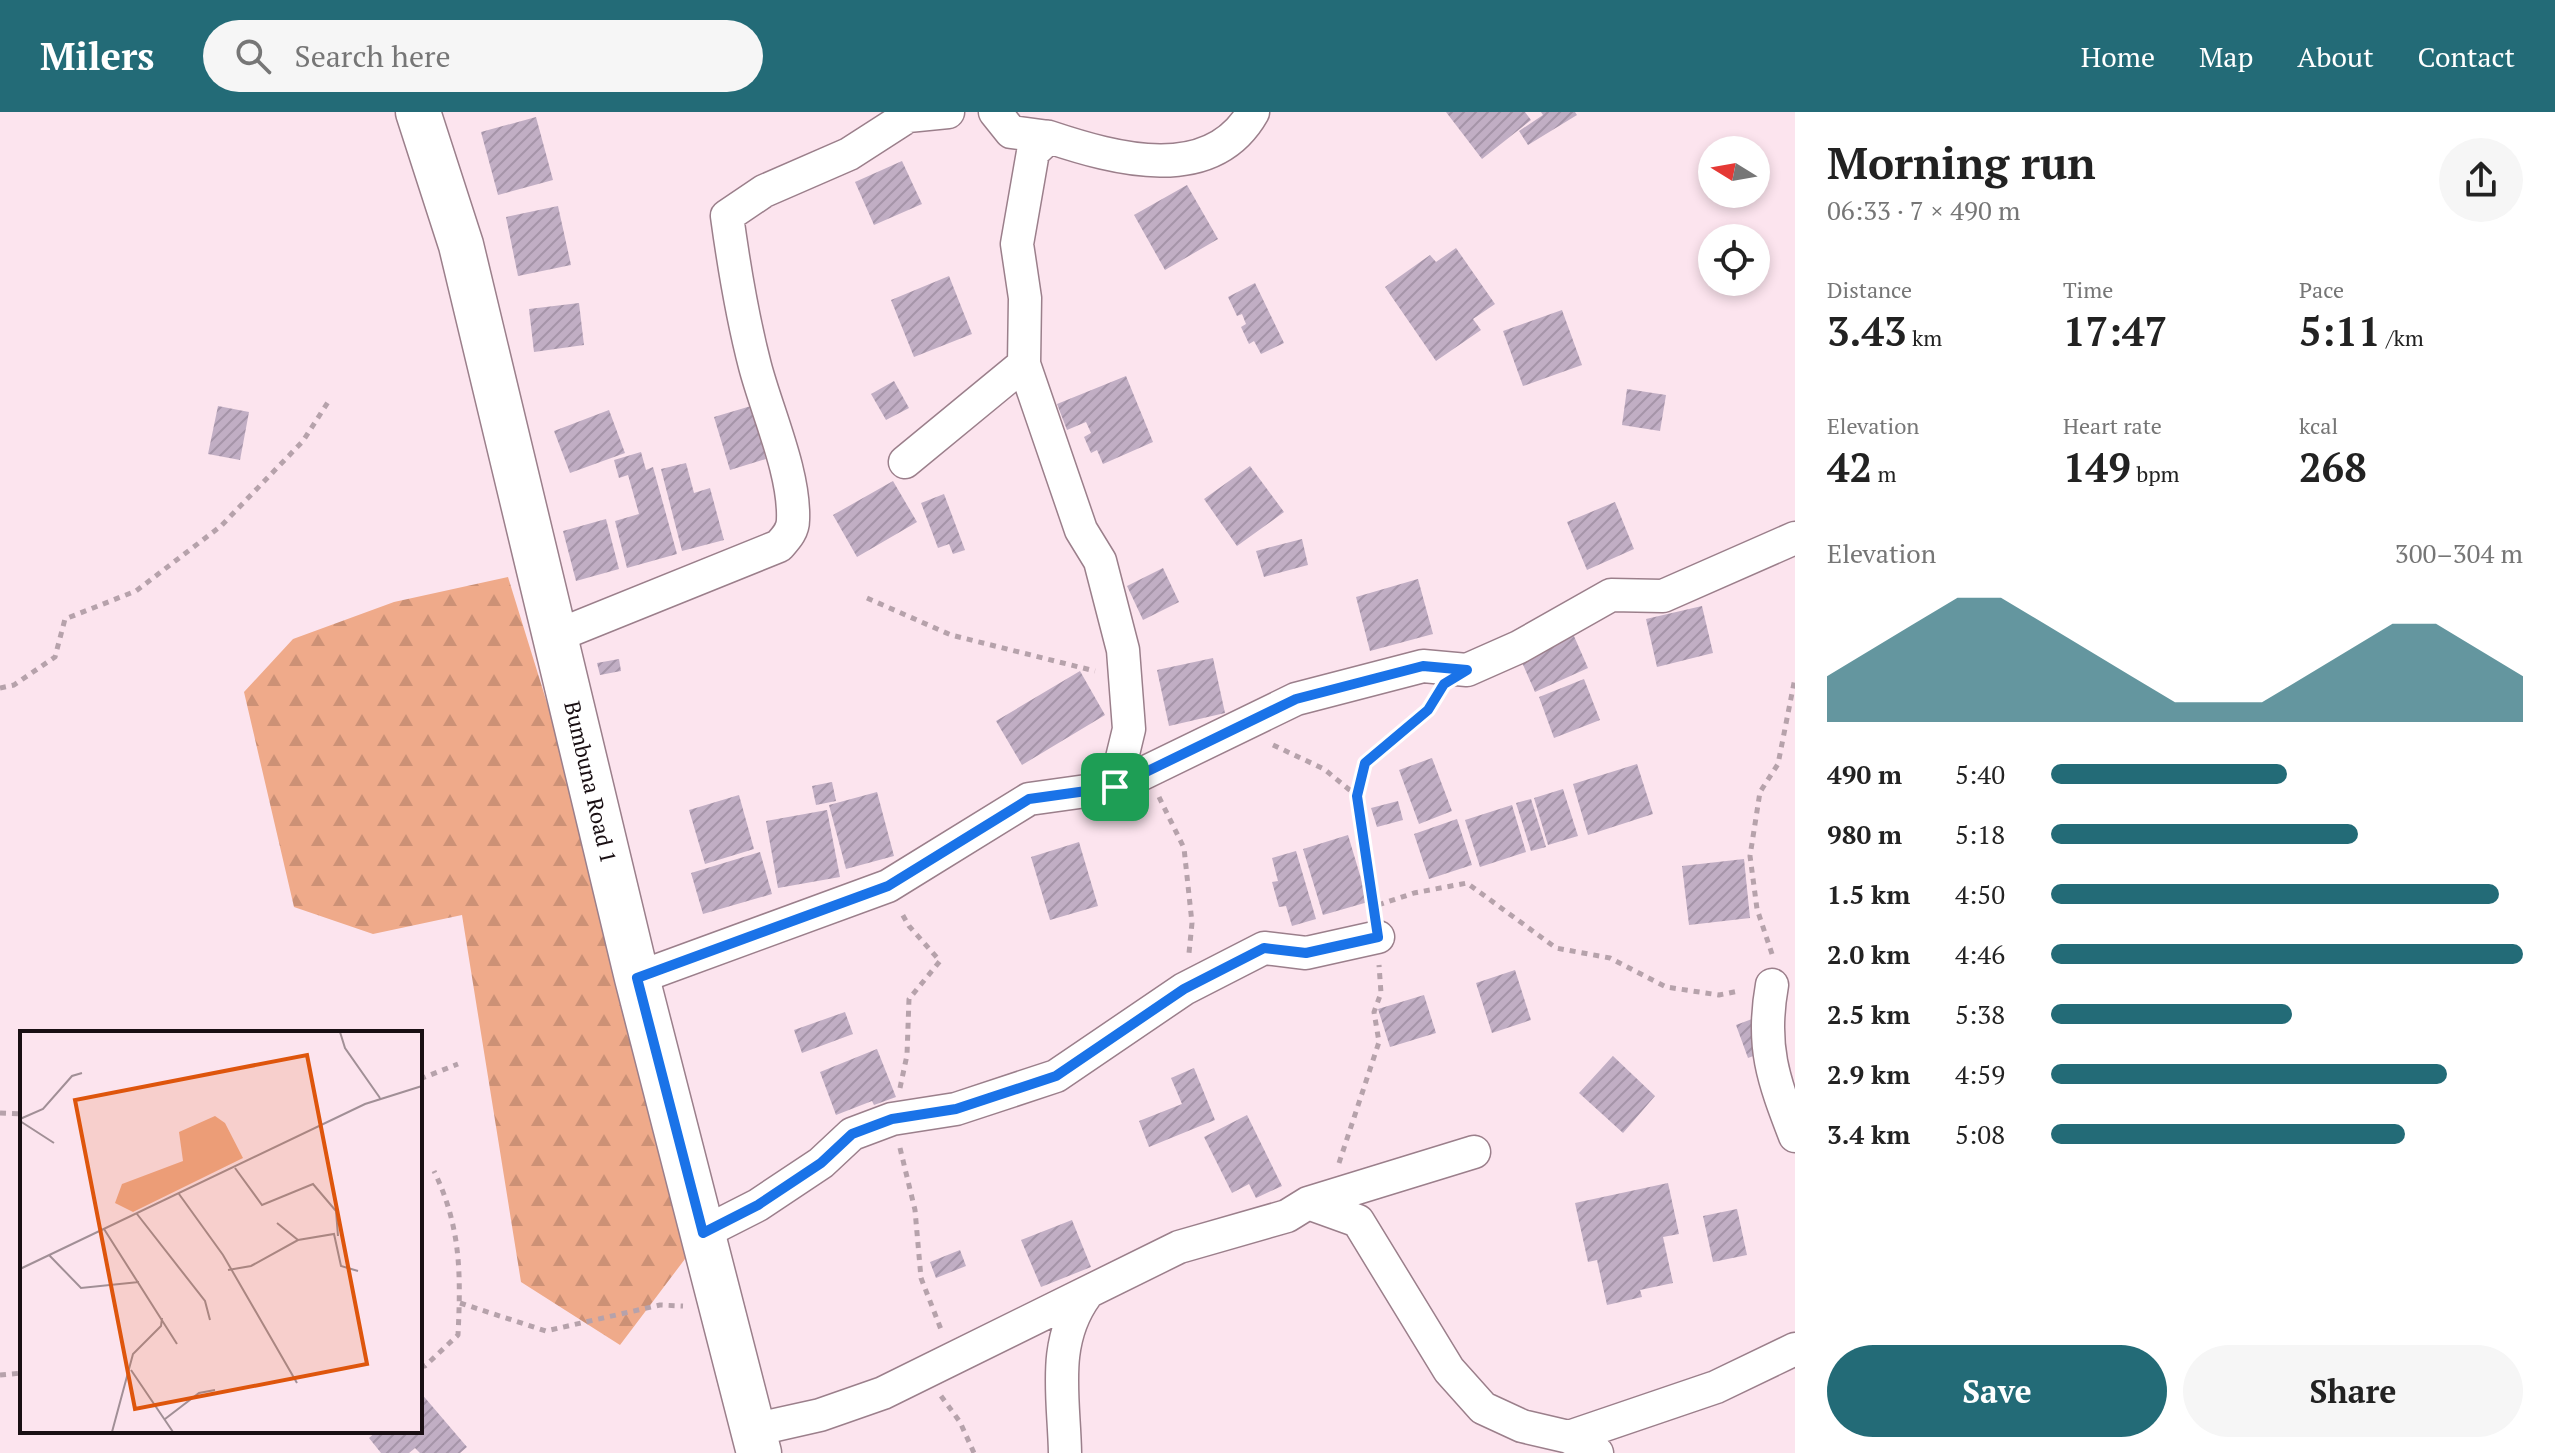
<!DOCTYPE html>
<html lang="en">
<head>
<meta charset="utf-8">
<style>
  :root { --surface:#fff; --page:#f6f6f6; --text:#222; --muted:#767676; --accent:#236b77 }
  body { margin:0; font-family:"PT Serif",serif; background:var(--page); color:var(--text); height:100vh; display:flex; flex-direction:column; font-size:30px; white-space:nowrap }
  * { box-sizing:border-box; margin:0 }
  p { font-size:26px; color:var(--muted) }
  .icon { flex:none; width:44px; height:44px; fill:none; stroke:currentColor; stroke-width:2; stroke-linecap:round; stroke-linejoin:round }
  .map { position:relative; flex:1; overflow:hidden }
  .drawer { display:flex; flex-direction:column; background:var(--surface); width:760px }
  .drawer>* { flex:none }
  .needle { width:52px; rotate:281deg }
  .tools { position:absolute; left:1698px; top:24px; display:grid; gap:16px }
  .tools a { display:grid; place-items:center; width:72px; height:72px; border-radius:50%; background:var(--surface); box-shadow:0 4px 12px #0003; font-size:40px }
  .pin { position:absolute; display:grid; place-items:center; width:68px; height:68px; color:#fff; margin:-34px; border-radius:16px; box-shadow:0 4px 12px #0006 }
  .round { display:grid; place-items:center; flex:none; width:84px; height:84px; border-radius:42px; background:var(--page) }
  .headline { display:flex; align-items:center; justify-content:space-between; height:136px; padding:0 32px }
  h1 { font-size:44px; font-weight:800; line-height:60px }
  .figures { display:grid; grid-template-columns:repeat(3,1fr); gap:12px; height:136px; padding:8px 32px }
  .figures div { display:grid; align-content:center }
  .figures b { font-size:40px; font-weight:800 }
  .figures small { font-size:22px; font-weight:400 }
  .figures p { font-size:22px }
  .chart { height:224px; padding:16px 32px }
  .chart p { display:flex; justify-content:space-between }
  .chart svg { width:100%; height:144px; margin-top:8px; fill:var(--accent); opacity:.7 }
  .button { display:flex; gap:16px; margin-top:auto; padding:16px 32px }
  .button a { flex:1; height:92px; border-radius:48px; background:var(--accent); color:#fff; font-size:32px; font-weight:800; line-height:92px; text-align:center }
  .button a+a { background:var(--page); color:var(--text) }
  ul { padding:0 32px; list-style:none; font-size:26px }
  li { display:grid; grid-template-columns:128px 96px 1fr; align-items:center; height:60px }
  li i { height:20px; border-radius:10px; background:var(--accent) }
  header { display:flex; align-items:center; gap:48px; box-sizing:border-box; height:112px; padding:0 40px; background:var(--accent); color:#fff }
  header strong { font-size:38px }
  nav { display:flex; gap:44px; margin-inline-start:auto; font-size:28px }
  .search { width:560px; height:72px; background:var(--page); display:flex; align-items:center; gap:20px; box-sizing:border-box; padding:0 28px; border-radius:44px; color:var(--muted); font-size:30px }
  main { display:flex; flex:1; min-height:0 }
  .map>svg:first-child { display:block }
</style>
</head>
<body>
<header>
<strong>Milers</strong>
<div class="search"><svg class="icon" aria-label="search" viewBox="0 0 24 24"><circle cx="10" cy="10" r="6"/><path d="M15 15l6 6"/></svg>Search here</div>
<nav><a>Home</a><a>Map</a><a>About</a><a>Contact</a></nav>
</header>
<main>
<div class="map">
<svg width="1795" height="1341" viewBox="0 0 1795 1341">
  <defs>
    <pattern id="forest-firs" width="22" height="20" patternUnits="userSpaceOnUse" patternTransform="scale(2)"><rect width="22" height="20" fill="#efaa8a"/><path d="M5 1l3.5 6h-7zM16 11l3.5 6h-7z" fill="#cc9176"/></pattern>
    <pattern id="building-hatch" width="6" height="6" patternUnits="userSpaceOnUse" patternTransform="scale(2)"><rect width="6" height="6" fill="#c1aec4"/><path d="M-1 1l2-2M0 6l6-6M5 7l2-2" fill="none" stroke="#a594a8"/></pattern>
  </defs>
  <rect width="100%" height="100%" fill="#fce4ee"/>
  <!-- forest -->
  <path fill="url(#forest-firs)" d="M508,465l52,168 131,506 -71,94 -99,-63 -59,-367 -89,19 -79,-27 -50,-215 49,-53 101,-37z"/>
  <!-- building -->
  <path fill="url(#building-hatch)" d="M1446,0h79l6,8 -49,39z
    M1541,0h34l2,3 -49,30 -9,-14 24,-16z
    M536,5l17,63 -55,15 -17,-63z
    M902,49l20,43 -48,21 -19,-43z
    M1187,73l31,54 -53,31 -31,-55z
    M558,94l13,59 -53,11 -12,-59z
    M1456,136l39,56 -22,15 8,11 -45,31 -51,-74 45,-32 6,7z
    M949,164l23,58 -58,23 -23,-57z
    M1255,171l29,60 -23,11 -7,-13 -5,3 -8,-17 5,-3 -4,-10 -5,2 -9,-19z
    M579,191l5,42 -50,7 -5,-43z
    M1562,198l20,55 -59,21 -20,-55z
    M1126,264l27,66 -50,22 -6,-14 -6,3 -7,-16 7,-4 -5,-11 -19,8 -10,-26z
    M894,269l15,27 -23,12 -15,-26z
    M1627,277l39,6 -6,36 -38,-6z
    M218,294l31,6 -9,48 -32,-6z
    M751,294l15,53 -36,11 -16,-53z
    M609,298l16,43 -55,20 -16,-42z
    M641,340l5,18 7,-3 24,87 -50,14 -12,-47 24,-7 -11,-39 -9,3 -5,-18z
    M686,351l8,30 16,-5 14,52 -42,11 -21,-82z
    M1250,354l34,46 -47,34 -33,-47z
    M893,369l24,41 -60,35 -24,-42z
    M944,382l21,56 -12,4 -4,-10 -11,4 -17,-45z
    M1615,390l19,47 -47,21 -20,-48z
    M606,407l13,50 -43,12 -13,-50z
    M1302,427l6,26 -44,12 -8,-26z
    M1163,456l16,34 -36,18 -16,-34z
    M1418,467l15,55 -63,17 -14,-54z
    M1702,494l11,47 -56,14 -11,-48z
    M1570,515l18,41 -53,24 -18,-41z
    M1213,546l12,55 -56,13 -12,-56z
    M619,547l2,12 -21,4 -3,-12z
    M1080,559l25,44 -83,50 -26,-44z
    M1584,567l16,41 -46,18 -15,-41z
    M1432,646l20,53 -33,13 -20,-54z
    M1637,652l16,50 -65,21 -15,-51z
    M832,670l4,19 -20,4 -4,-19z
    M1563,677l15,47 -30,9 -14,-47z
    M877,680l17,64 -48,13 -17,-64z
    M739,683l15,54 -49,15 -16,-54z
    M1531,687l15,48 -15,4 -15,-48z
    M1398,689l5,19 -26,7 -6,-19z
    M1512,693l14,47 -46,15 -15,-47z
    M827,698l13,67 -62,11 -12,-67z
    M1457,707l15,46 -43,14 -15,-45z
    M1348,723l20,67 -45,13 -20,-66z
    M1079,730l19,64 -48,14 -19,-63z
    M1296,739l20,68 -24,7 -6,-20 -7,1 -7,-25 6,-1 -6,-23z
    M760,740l12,42 -69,20 -12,-41z
    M1744,747l6,59 -61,7 -7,-59z
    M1515,858l16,50 -39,13 -16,-50z
    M1424,883l12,38 -46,14 -12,-38z
    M845,900l8,22 -51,19 -8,-23z
    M1752,907l12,33 -16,6 -12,-33z
    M877,937l19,48 -22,8 -2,-4 -36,14 -16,-43z
    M1613,944l42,40 -32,37 -44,-40z
    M1194,956l21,52 -66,27 -10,-26 43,-17 -11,-26z
    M1247,1003l35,71 -26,12 -7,-14 -17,9 -28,-56z
    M1668,1071l11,51 -16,3 10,46 -33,7 2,7 -35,8 -10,-45 -9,2 -13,-59z
    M1737,1097l10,46 -34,7 -10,-46z
    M1072,1108l19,47 -50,20 -20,-47z
    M960,1138l6,16 -30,12 -6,-16z
    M420,1280l47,55 -7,6h-40l-5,-5 -6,5h-28l-12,-15 8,-7h43z"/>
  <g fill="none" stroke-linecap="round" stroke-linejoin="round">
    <!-- street casing -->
    <g stroke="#9b7f8b" stroke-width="35">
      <path id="street" d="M995,0l16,20 38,5
        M905,350l119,-98
        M556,524l223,-90c7,-8 14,-15 14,-26 2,-47 -26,-108 -38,-154 -13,-50 -21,-99 -28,-150l37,-25 85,-37 59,-38 40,-4
        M1115,675l14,-58 -6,-79 -23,-89 -19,-31 -57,-166 1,-66 -8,-54 16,-92 16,-15c66,22 162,49 204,-25
        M637,866l251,-92 141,-87 86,-12 181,-88 127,-33 44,4 52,-23 92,-52 52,1 132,-58
        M1772,873c-11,61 1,94 23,151
        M1308,1091l50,18 91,149 34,38 39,18 47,11 28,16
        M703,1121l55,-28 63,-42 31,-29 40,-15 64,-10 100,-33 128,-87 80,-41 42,5 72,-16
        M753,1318l67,-15 63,-22 296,-146 108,-31 21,-13 166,-51
        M1569,1325l147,-50 79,-38
        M1065,1341c-1,-56 -14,-110 21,-158"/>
    </g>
    <!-- secondary casing -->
    <g stroke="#9b7f8b" stroke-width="47">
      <path id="secondary" d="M418,0l43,133 176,733 122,475"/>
    </g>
    <!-- path -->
    <path stroke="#b6a2ab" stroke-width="5" stroke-dasharray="6 6" stroke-linecap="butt" d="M867,486l84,37 144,36
      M0,576l14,-3 41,-28 10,-38 71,-28 85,-65 82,-85 27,-42
      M1273,633l51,24 33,27
      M1159,685l25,51 8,75 -3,30
      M1378,793l36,-12 53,-10 89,65 54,10 56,29 53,8 20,-4
      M1375,795c-4,-34 -28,-117 -10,-145 19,-27 55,-37 72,-66
      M1772,842l-15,-45 -7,-53 10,-64 18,-28 17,-86
      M420,967l38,-15
      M900,976l7,-33 2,-56 31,-38 -31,-35 -8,-14
      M0,1001l22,1
      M900,1036l15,62 6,68 21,54
      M1339,1051l40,-121 -5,-30 7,-19 -2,-28
      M460,1191l86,28 114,-26 23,1
      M420,1254h5l33,-31c3,-61 3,-108 -24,-164
      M0,1263l22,-2
      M941,1284l19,26 14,31"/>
    <!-- street -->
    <use href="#street" stroke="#fff" stroke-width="32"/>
    <!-- secondary -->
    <use href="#secondary" stroke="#fff" stroke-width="44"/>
  </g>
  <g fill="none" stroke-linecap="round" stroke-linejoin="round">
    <!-- route casing -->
    <g stroke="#fff" stroke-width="16">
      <path id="route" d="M1423,554l44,4 -23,14 -16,26 -63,53 -8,33 21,141 -72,16 -42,-5 -80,41 -128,87 -100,33 -64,10 -40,15 -31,29 -63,42 -55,28 -66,-255 251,-92 141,-87 86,-12 181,-88z"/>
    </g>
    <!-- route -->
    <use href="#route" stroke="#1a73e8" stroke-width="10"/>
  </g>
  <g text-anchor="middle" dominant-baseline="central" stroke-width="8" stroke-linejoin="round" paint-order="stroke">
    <!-- street labels -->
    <g font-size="22" fill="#190f13" stroke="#fff">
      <text transform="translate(591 670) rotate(77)">Bumbuna Road 1</text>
    </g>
  </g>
  <!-- overview -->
  <g transform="translate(20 919)">
    <rect width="402" height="402" fill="#fce4ee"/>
    <path d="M195,85l10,7 18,35 -110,54 -18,-9 7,-19 61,-23 -4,-29z" fill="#efaa8a"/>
    <path fill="none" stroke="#a18f96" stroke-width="2" d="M320,1l5,16 35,50M0,88l23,-10 29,-33 10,-3M0,90l34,22M215,137l27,37 51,-21 23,27 2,25M159,163l44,61 74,128M117,183l68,87 5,19M257,192l21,17M84,198l73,115M29,224l32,33 58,-6M0,238l345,-165 57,-18M208,239l23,-4 47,-26 36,-6 7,32 17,5M111,339l42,62M145,388l34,-26 16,-3M92,401l21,-78 28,-28 1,-8"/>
    <path fill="#de550c" fill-opacity="0.15" stroke="#de550c" stroke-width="4" d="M287,24l60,309 -232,45 -60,-309z"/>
    <rect width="402" height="402" fill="none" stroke="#190f13" stroke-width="4"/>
  </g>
</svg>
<div class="tools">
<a><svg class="needle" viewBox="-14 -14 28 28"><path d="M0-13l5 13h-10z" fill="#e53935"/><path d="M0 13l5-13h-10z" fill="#767676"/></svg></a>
<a><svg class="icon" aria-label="locate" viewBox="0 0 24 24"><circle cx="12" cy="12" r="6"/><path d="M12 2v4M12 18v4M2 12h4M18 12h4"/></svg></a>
</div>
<div class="pin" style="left:1115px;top:675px;background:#1e9e55"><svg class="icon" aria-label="arrive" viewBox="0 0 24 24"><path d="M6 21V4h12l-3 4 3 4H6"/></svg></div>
</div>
<section class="drawer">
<div class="headline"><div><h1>Morning run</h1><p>06:33 · 7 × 490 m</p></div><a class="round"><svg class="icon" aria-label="share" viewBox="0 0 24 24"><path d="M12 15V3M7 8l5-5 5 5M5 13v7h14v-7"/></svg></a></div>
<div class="figures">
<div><p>Distance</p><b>3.43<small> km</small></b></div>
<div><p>Time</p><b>17:47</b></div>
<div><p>Pace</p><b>5:11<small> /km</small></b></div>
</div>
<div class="figures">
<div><p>Elevation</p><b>42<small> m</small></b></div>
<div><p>Heart rate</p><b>149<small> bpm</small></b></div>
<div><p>kcal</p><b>268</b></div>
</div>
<div class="chart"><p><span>Elevation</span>300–304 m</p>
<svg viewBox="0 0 160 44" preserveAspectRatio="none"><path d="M0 44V30L10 22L20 14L30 6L40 6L50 14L60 22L70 30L80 38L90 38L100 38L110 30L120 22L130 14L140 14L150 22L160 30V44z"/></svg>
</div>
<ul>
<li><b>490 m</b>5:40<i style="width:50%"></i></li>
<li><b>980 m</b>5:18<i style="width:65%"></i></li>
<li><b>1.5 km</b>4:50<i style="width:95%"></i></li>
<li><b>2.0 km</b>4:46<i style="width:100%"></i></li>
<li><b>2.5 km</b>5:38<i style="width:51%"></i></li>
<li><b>2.9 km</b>4:59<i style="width:84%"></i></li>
<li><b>3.4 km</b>5:08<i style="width:75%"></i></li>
</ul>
<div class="button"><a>Save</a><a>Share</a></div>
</section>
</main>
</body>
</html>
